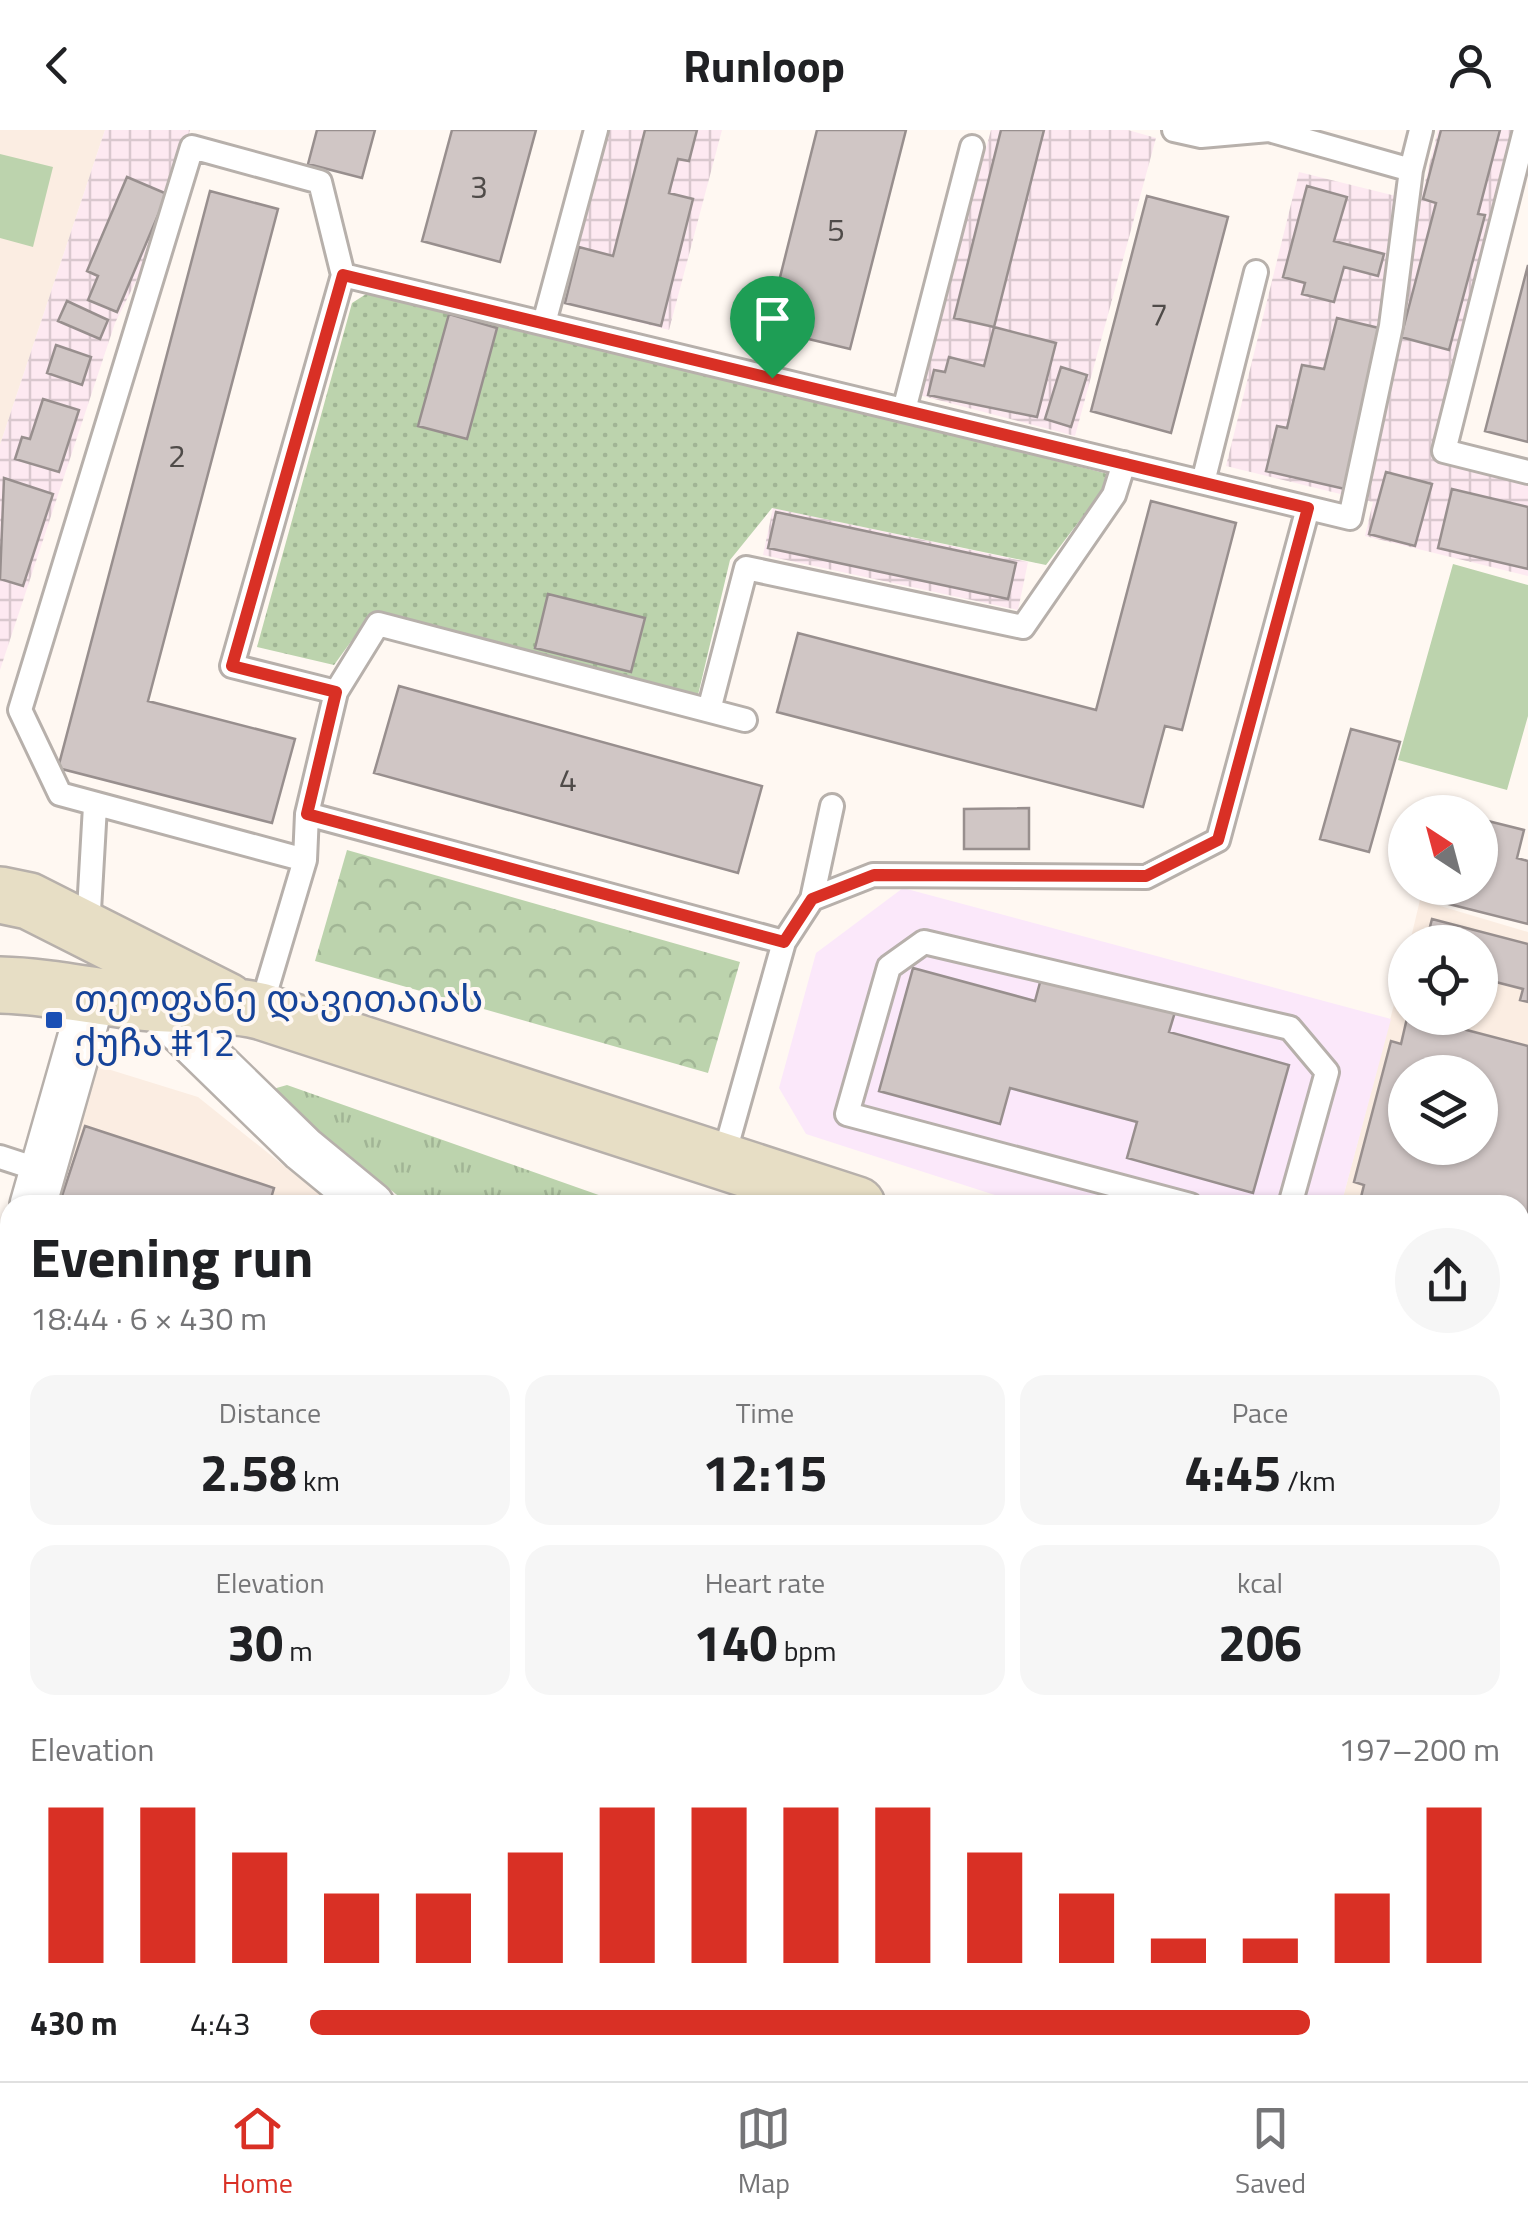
<!DOCTYPE html>
<html lang="en">
<head>
<meta charset="utf-8">
<style>
  :root { --surface:#fff; --page:#f6f6f6; --text:#202124; --muted:#757577; --line:#e0e0e0; --accent:#d93025 }
  body { margin:0; font-family:"Titillium Web","Noto Sans Georgian",sans-serif; background:var(--page); color:var(--text); height:100vh; display:flex; flex-direction:column; font-size:38px; white-space:nowrap }
  * { box-sizing:border-box; margin:0 }
  p { font-size:32px; color:var(--muted) }
  .icon { flex:none; width:55px; height:55px; fill:none; stroke:currentColor; stroke-width:2; stroke-linecap:round; stroke-linejoin:round }
  .map { position:relative; flex:1; overflow:hidden }
  .drawer { position:absolute; left:0px; top:1065px; width:1530px; height:888px; display:flex; flex-direction:column; background:var(--surface); border-radius:30px 30px 0 0; box-shadow:0 2px 8px #0004 }
  .drawer>* { flex:none }
  .needle { width:65px; rotate:324deg }
  .tools { position:absolute; left:1388px; top:665px; display:grid; gap:20px }
  .tools a { display:grid; place-items:center; width:110px; height:110px; border-radius:50%; background:var(--surface); box-shadow:0 2px 8px #0004; font-size:50px }
  .pin { position:absolute; display:grid; place-items:center; width:85px; height:85px; color:#fff; margin:-102px -42px; border-radius:50% 50% 50% 0; rotate:-45deg; box-shadow:0 0 10px #0007 }
  .pin .icon { rotate:45deg }
  .round { display:grid; place-items:center; flex:none; width:105px; height:105px; border-radius:52px; background:var(--page) }
  .head { display:flex; align-items:center; justify-content:space-between; height:170px; padding:0 30px }
  h1 { font-size:55px; font-weight:700; line-height:75px }
  .figures { display:grid; grid-template-columns:repeat(3,1fr); gap:15px; height:170px; padding:10px 30px }
  .figures div { display:grid; align-content:center; border-radius:25px; background:var(--page); text-align:center }
  .figures b { font-size:50px; font-weight:700 }
  .figures small { font-size:28px; font-weight:400 }
  .figures p { font-size:28px }
  .chart { height:280px; padding:20px 30px }
  .chart p { display:flex; justify-content:space-between }
  .chart svg { width:100%; height:180px; margin-top:10px; stroke:var(--accent); stroke-width:6 }
  ul { padding:0 30px; list-style:none; font-size:32px }
  li { display:grid; grid-template-columns:160px 120px 1fr; align-items:center; height:75px }
  li i { height:25px; border-radius:12px; background:var(--accent) }
  header { display:flex; justify-content:space-between; align-items:center; height:130px; padding:0 30px; background:var(--surface); font-size:45px; font-weight:700 }
  .menu { display:flex; justify-content:space-around; align-items:center; height:140px; border-top:2px solid var(--line); background:var(--surface); font-size:28px; color:var(--muted) }
  .menu a { display:grid; justify-items:center; gap:5px }
  .menu .on { color:var(--accent) }
  .map>svg:first-child { display:block }
</style>
</head>
<body>
<header><svg class="icon" aria-label="back" viewBox="0 0 24 24"><path d="M15 5l-7 7 7 7"/></svg>Runloop<svg class="icon" aria-label="person" viewBox="0 0 24 24"><circle cx="12" cy="8" r="4"/><path d="M4 21q1-7 8-7t8 7"/></svg></header>
<div class="map">
<svg width="1528" height="1951" viewBox="0 0 1528 1951">
  <defs>
    <pattern id="industrial-grid" width="8" height="8" patternUnits="userSpaceOnUse" patternTransform="scale(2.5)"><rect width="8" height="8" fill="#fde9f1"/><path d="M0 4h8M4 0v8" fill="none" stroke="#d9c8ce"/></pattern>
    <pattern id="grass-tufts" width="24" height="20" patternUnits="userSpaceOnUse" patternTransform="scale(2.5)"><rect width="24" height="20" fill="#bcd3ad"/><path d="M3 7l-1-3M5 7V3M7 7l1-3M15 17l-1-3M17 17v-4M19 17l1-3" fill="none" stroke="#a1b595"/></pattern>
    <pattern id="forest-crowns" width="20" height="18" patternUnits="userSpaceOnUse" patternTransform="scale(2.5)"><rect width="20" height="18" fill="#bcd3ad"/><path d="M2 6a3 3 0 1 1 6 0M12 15a3 3 0 1 1 6 0" fill="none" stroke="#a1b595"/></pattern>
    <pattern id="park-dots" width="8" height="8" patternUnits="userSpaceOnUse" patternTransform="scale(2.5)"><rect width="8" height="8" fill="#bcd3ad"/><path d="M2 2h.1M6 6h.1" fill="none" stroke="#a1b595" stroke-width="1.8" stroke-linecap="round"/></pattern>
  </defs>
  <rect width="100%" height="100%" fill="#fff8f2"/>
  <!-- built -->
  <path fill="#fbede2" fill-rule="evenodd" d="M0,0h105l-105,315z
    M1420,770l108,32v434l-8,-2v-159h-179l64,-242v55h75v-76h-70zM1405,942h75v76h-75z
    M85,932l113,35 135,108h-289z"/>
  <!-- industrial -->
  <path fill="url(#industrial-grid)" d="M105,0h85l-29,101 -46,92 -115,347v-225z
    M594,0h128l-53,200 -120,-31z
    M991,0h137l28,8 -81,298 -156,-41z
    M1438,0h82l-82,328 90,22v96l-163,-40 8,-34 -147,-36 73,-294 121,30z
    M773,378l255,54 -10,48 -255,-55z"/>
  <!-- medical -->
  <path fill="#fbe8fa" d="M903,758l488,131 -50,186h-315l-220,-71 -27,-46 37,-135z"/>
  <!-- grass -->
  <path fill="url(#grass-tufts)" d="M287,955l340,120h-217l-135,-105 -2,-11z
    M1520,1390l8,2v197l-8,-3z
    M372,1942h130l24,9h-156z
    M980,1943v-1l126,1 -4,8h-125z"/>
  <!-- forest -->
  <path fill="url(#forest-crowns)" d="M347,720l393,112 -32,111 -393,-112z"/>
  <!-- park -->
  <path fill="url(#park-dots)" d="M374,159l734,185 -6,17 -56,74 -274,-57 -42,52 -32,135 -327,-81 -37,51 -77,-18 95,-344z"/>
  <!-- pitch -->
  <path fill="#bcd3ad" d="M0,24l53,13 -20,80 -33,-9z
    M1453,434l75,21v131l-21,74 -109,-30z"/>
  <!-- building -->
  <path fill="#d0c6c5" stroke="#988f8e" stroke-width="2.5" fill-rule="evenodd" d="M317,0h58l-13,48 -54,-14z
    M452,0h84l-36,132 -78,-21z
    M645,0h52l-8,31 -11,-2 -9,34 24,6 -32,127 -96,-23 14,-56 34,9z
    M817,0h89l-56,219 -83,-20z
    M1001,0h43l-50,197 -40,-9z
    M1441,0h59l-22,84 7,1 -36,135 -48,-13 35,-134 -13,-4z
    M127,47l40,17 -50,118 -29,-12 10,-24 -11,-5z
    M1307,56l40,11 -13,44 50,13 -6,22 -34,-9 -10,35 -32,-8 3,-11 -22,-6z
    M210,61l68,18 -130,492 147,38 -23,84 -214,-55z
    M1147,66l81,21 -57,216 -80,-22z
    M1528,135v177l-43,-11z
    M67,171l41,19 -8,19 -42,-18z
    M449,184l48,14 -30,111 -49,-13z
    M1337,188l46,11 -38,160 -79,-18 11,-45 10,2 15,-63 22,4z
    M994,197l62,16 -19,74 -109,-22 6,-25 11,2 4,-15 35,9z
    M56,215l35,12 -9,28 -35,-12z
    M1061,237l26,8 -16,52 -26,-8z
    M43,269l36,11 -20,62 -44,-13 7,-22 8,2z
    M1386,342l46,12 -17,62 -46,-12z
    M4,348l49,16 -30,92 -23,-7z
    M1452,359l76,18v62l-90,-21z
    M1151,371l85,22 -54,207 -17,-4 -22,81 -366,-95 21,-79 298,77z
    M776,382l240,51 -8,36 -240,-51z
    M548,464l97,24 -14,54 -96,-24z
    M399,556l363,100 -24,87 -364,-100z
    M1351,599l49,13 -31,110 -49,-13z
    M1029,678v41h-65v-40z
    M1480,689l44,11 -7,28 11,3v63l-91,-23 4,-13h39z
    M1432,789l96,25v58l-8,-2 3,-11 -43,-11v-36h-54z
    M913,838l122,33 7,-26 133,37 -6,20 120,33 -36,128 -126,-35 10,-36 -127,-34 -10,36 -121,-33z
    M1407,888h54l-2,10 69,18v215l-8,-2v-54h-161l5,-20 -10,-3 37,-141 10,3zM1405,942h75v76h-75z
    M85,996l189,62 -5,17h-210z
    M1,1337l9,3v186l-10,29z
    M0,1712l10,3v71l-10,-3z
    M1520,1888l8,2v61h-82l3,-9h71z
    M0,1936l10,6 28,9h-38z
    M701,1942h212l-3,9h-186z
    M1193,1942h73l-3,9h-72z"/>
  <g fill="none" stroke-linecap="round" stroke-linejoin="round">
    <!-- lane casing -->
    <g stroke="#b7b0ab" stroke-width="28">
      <path id="lane" d="M1174,0l27,6 68,-6 142,40
        M1525,0l-81,321 84,21
        M544,193l52,-193
        M904,280l68,-263
        M1203,352l53,-210
        M336,562l42,-68 367,96
        M709,580l37,-142 277,59 91,-132 10,-32
        M307,684l477,128
        M305,730l-245,-66 -40,-84 172,-563 128,35 23,93
        M812,769l20,-93
        M88,798l7,-122
        M260,881l45,-151 2,-46 29,-122 -104,-26 111,-391 1007,243 41,-192 20,-156 10,-40
        M0,1027l43,14
        M723,1029l61,-217 28,-43 61,-24 273,2 72,-37 90,-332
        M1190,1075l-343,-91 42,-147 35,-25 366,86 37,44 -37,133
        M10,1638v32
        M1520,1750l8,-2
        M1123,1951l3,-9
        M1306,1951l3,-9
        M1388,1951l3,-9"/>
    </g>
    <!-- street casing -->
    <g stroke="#b7b0ab" stroke-width="50">
      <path id="street" d="M154,874l149,145 68,56
        M33,1075l60,-210
        M0,1188l10,-33
        M0,1271l10,3
        M1520,1617l8,3
        M0,1882l10,4
        M177,1942l25,9
        M350,1951l3,-9"/>
    </g>
    <!-- secondary casing -->
    <g stroke="#b7b0ab" stroke-width="60">
      <path id="secondary" d="M0,765l29,6 198,100
        M0,855c51,1 99,13 150,18 37,4 73,-1 110,8l597,194
        M1520,1302l8,3"/>
    </g>
    <!-- lane -->
    <use href="#lane" stroke="#fff" stroke-width="22"/>
    <!-- street -->
    <use href="#street" stroke="#fff" stroke-width="45"/>
    <!-- secondary -->
    <use href="#secondary" stroke="#e7dec5" stroke-width="55"/>
  </g>
  <g fill="none" stroke-linecap="round" stroke-linejoin="round">
    <!-- route casing -->
    <g stroke="#fff" stroke-width="20">
      <path id="route" d="M343,145l965,233 -90,332 -72,36 -272,-1 -62,24 -28,43 -477,-128 29,-122 -104,-26z"/>
    </g>
    <!-- route -->
    <use href="#route" stroke="#d93025" stroke-width="12"/>
  </g>
  <!-- markers -->
  <rect fill="#1a4fb4" stroke="#fff8f2" stroke-width="4" x="44" y="880" width="20" height="20" rx="5"/>
  <g text-anchor="middle" dominant-baseline="central" stroke-width="8" stroke-linejoin="round" paint-order="stroke">
    <!-- number labels -->
    <g font-size="32" fill="#4f4b49">
      <text x="479" y="56">3</text>
      <text x="836" y="99">5</text>
      <text x="1159" y="184">7</text>
      <text x="177" y="325">2</text>
      <text x="568" y="649">4</text>
    </g>
    <!-- transit labels -->
    <g font-size="38" fill="#164399" stroke="#fff8f2" text-anchor="start">
      <text x="74" y="868">თეოფანე დავითაიას<tspan x="74" dy="44">ქუჩა #12</tspan></text>
    </g>
  </g>
</svg>
<div class="tools">
<a><svg class="needle" viewBox="-14 -14 28 28"><path d="M0-13l5 13h-10z" fill="#e53935"/><path d="M0 13l5-13h-10z" fill="#757577"/></svg></a>
<a><svg class="icon" aria-label="locate" viewBox="0 0 24 24"><circle cx="12" cy="12" r="6"/><path d="M12 2v4M12 18v4M2 12h4M18 12h4"/></svg></a>
<a><svg class="icon" aria-label="layers" viewBox="0 0 24 24"><path d="M12 4l9 5-9 5-9-5zM3 14l9 5 9-5"/></svg></a>
</div>
<div class="pin" style="left:772px;top:248px;background:#1e9e55"><svg class="icon" aria-label="arrive" viewBox="0 0 24 24"><path d="M6 21V4h12l-3 4 3 4H6"/></svg></div>
<section class="drawer">
<div class="head"><div><h1>Evening run</h1><p>18:44 · 6 × 430 m</p></div><a class="round"><svg class="icon" aria-label="share" viewBox="0 0 24 24"><path d="M12 15V3M7 8l5-5 5 5M5 13v7h14v-7"/></svg></a></div>
<div class="figures">
<div><p>Distance</p><b>2.58<small> km</small></b></div>
<div><p>Time</p><b>12:15</b></div>
<div><p>Pace</p><b>4:45<small> /km</small></b></div>
</div>
<div class="figures">
<div><p>Elevation</p><b>30<small> m</small></b></div>
<div><p>Heart rate</p><b>140<small> bpm</small></b></div>
<div><p>kcal</p><b>206</b></div>
</div>
<div class="chart"><p><span>Elevation</span>197–200 m</p>
<svg viewBox="0 0 160 44" preserveAspectRatio="none"><path d="M5 44V6M15 44V6M25 44V17M35 44V27M45 44V27M55 44V17M65 44V6M75 44V6M85 44V6M95 44V6M105 44V17M115 44V27M125 44V38M135 44V38M145 44V27M155 44V6"/></svg>
</div>
<ul>
<li><b>430 m</b>4:43<i style="width:84%"></i></li>
</ul>
</section>
</div>
<nav class="menu">
<a class="on"><svg class="icon" aria-label="home" viewBox="0 0 24 24"><path d="M3 11l9-7 9 7M6 9v11h12V9"/></svg>Home</a>
<a><svg class="icon" aria-label="map" viewBox="0 0 24 24"><path d="M3 6l6-2 6 2 6-2v14l-6 2-6-2-6 2zM9 4v14M15 6v14"/></svg>Map</a>
<a><svg class="icon" aria-label="saved" viewBox="0 0 24 24"><path d="M7 4h10v16l-5-4-5 4z"/></svg>Saved</a>
</nav>
</body>
</html>
